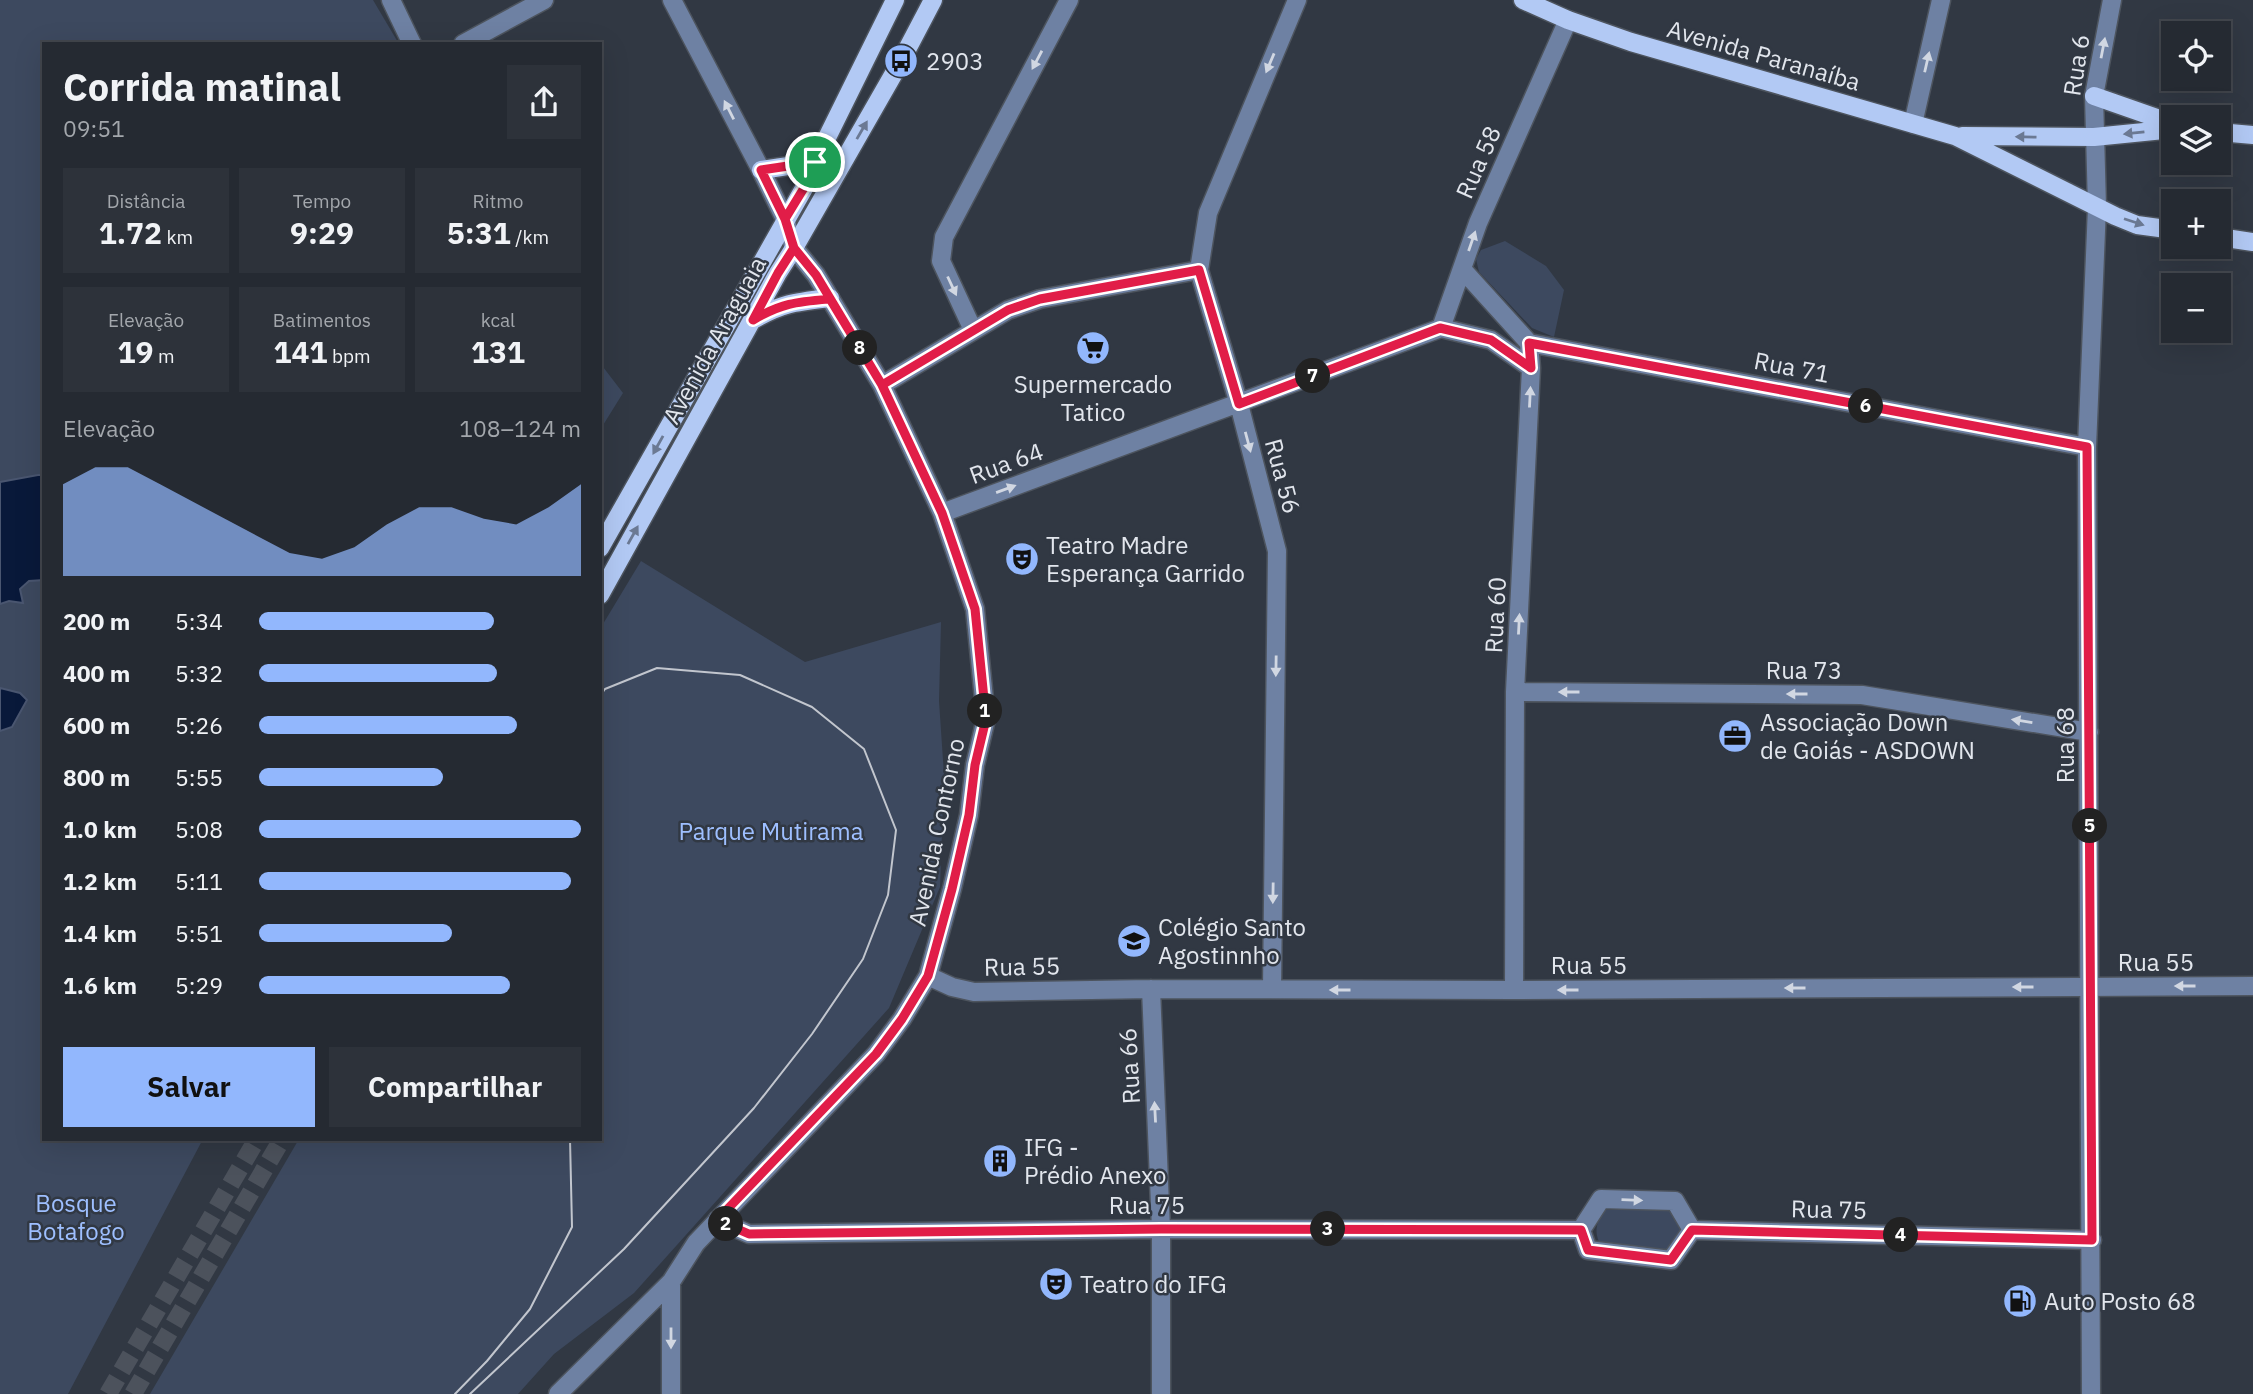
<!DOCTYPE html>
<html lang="pt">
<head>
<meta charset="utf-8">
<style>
  :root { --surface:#252a32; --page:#2d323a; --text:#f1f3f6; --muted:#a3a7ac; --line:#42464d; --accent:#92b7fd }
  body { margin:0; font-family:"IBM Plex Sans",sans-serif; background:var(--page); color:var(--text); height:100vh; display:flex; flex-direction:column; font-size:26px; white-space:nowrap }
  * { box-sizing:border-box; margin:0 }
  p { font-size:23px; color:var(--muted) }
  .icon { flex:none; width:38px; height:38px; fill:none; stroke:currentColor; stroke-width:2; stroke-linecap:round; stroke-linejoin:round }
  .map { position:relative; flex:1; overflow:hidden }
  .panel { position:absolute; left:42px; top:42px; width:560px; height:1099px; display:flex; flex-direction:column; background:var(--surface); border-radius:0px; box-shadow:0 7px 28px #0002,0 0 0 2px var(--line) }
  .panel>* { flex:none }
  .buttons { position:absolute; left:2161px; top:21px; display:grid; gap:14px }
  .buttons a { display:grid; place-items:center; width:70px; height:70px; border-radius:0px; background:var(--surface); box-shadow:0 7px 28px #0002,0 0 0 2px var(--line); font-size:35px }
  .pin { position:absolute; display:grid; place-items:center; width:60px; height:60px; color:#fff; margin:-30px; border:4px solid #fff; border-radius:50%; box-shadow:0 2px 7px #0007 }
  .km { position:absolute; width:35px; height:35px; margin:-18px; border-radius:50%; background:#222; color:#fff; font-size:19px; line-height:35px; text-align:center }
  .round { display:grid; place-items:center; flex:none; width:74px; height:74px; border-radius:0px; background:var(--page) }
  .head { display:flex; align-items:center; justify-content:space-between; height:119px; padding:0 21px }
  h1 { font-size:38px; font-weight:800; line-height:52px }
  .stats { display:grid; grid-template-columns:repeat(3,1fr); gap:10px; height:119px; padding:7px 21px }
  .stats div { display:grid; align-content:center; border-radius:0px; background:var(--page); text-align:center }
  .stats b { font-size:30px; font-weight:800 }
  .stats small { font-size:19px; font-weight:400 }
  .stats p { font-size:19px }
  .chart { height:196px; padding:14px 21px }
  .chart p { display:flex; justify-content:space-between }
  .chart svg { width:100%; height:126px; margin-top:7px; fill:var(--accent); opacity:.7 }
  .primary-button { display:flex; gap:14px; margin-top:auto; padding:14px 21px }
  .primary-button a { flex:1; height:80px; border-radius:0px; background:var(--accent); color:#111; font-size:28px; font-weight:800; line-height:80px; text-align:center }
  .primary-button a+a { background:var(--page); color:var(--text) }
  ul { padding:0 21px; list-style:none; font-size:23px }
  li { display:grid; grid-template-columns:112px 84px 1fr; align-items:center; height:52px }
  li i { height:18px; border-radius:9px; background:var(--accent) }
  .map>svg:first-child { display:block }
</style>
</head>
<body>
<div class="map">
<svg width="2253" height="1394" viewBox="0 0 2253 1394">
  <rect width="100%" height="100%" fill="#313843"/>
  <!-- green -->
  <path fill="#3d495f" d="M0,0h373l26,44h-355v1095h159l-135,255h-68z
    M1505,241l41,25 18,24 -10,47 -22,-9 -53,-56 -3,-13 5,-9z
    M600,363l23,30 -23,37z
    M641,561l164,101 136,-40 -2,79 5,74 -4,112 -51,121 -255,285 -80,61 -36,40h-368l149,-255h301v-510z
    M1668,1209l16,19 -15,24 -67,-5c-9,-14 -6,-23 2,-37z"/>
  <!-- water -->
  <path fill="#09193a" stroke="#4a5670" stroke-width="2" d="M38,475h6v105l-15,1 -9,8 3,14 -14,-2 -9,3v-122z
    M0,688l20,5 7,7 -15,27 -12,4z"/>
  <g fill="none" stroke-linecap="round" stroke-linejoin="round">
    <!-- major-tunnel -->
    <path stroke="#4c525c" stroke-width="18" stroke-dasharray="18 9" stroke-linecap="butt" d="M108,1394l149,-255
      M133,1394l149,-255"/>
    <!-- minor casing -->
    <g stroke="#4d545e" stroke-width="21">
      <path id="minor" d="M391,0l21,44
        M463,44l81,-44
        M1913,124l28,-124
        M1462,269l67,74 2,25 -16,324 -1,298
        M1441,328l37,-105 90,-203
        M1441,328l50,12 40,28
        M973,330l-32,-69 3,-24 125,-237
        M1529,343l558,104
        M882,385l126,-75 32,-11 159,-29
        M942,513l499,-185
        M1515,692l347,3 227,37
        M928,976l24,11 22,5 177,-3 363,1 739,-4
        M1151,989l10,240v165
        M1272,989l5,-438 -38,-147 -40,-134 9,-57 89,-213
        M717,1220l32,14 412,-5 420,1
        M1581,1230l20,-31 74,2 17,29
        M1581,1230l7,20 83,10 21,-30
        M1692,1230l400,10
        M671,1282v112
        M558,1394l113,-112 25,-39 180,-189 26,-35 26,-43 24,-87 17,-74 6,-50 11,-46 -11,-110 -33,-96 -60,-128 -66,-110 -22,-27 -9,-29 -24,-49 -89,-170
        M2091,1394l-4,-947 10,-240 -3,-111 18,-96"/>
    </g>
    <!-- major casing -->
    <g stroke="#4d545e" stroke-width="21">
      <path id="major" d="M1523,0l45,20 63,22 324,94 160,80 22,9 37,5
        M2094,96l80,28
        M2219,132l34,3
        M1962,136l132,1 80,-8
        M761,170l54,-8
        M2219,237l34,5
        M753,320c29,-17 43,-18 77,-22
        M600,548l207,-365 8,-21 80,-162
        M600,595l178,-322 16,-25 107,-187 32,-61"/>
    </g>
    <!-- minor -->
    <use href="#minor" stroke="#6e81a3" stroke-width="18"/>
    <!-- major -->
    <use href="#major" stroke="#b2c9f4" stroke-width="18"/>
    <!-- tram -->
    <path stroke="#c2c6ce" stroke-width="2" d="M455,1394l32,-33 43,-52 42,-82 -2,-88
      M470,1394l154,-145 130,-141 58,-74 51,-75 25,-64 8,-65 -32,-81 -52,-42 -72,-32 -83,-7 -52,21 -5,7"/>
  </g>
  <!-- one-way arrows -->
  <defs><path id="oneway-solid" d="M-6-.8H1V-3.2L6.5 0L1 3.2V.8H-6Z" transform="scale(1.75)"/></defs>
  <g fill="#d1d7e2">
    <use href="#oneway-solid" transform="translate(2103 48) rotate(-79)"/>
    <use href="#oneway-solid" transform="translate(1037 60) rotate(118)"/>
    <use href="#oneway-solid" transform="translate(1927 62) rotate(-77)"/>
    <use href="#oneway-solid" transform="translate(1270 63) rotate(113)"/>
    <use href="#oneway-solid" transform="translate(729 110) rotate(-117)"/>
    <use href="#oneway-solid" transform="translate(1472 241) rotate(-71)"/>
    <use href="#oneway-solid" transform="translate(952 286) rotate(65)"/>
    <use href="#oneway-solid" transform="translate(1530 397) rotate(-87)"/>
    <use href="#oneway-solid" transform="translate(1248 442) rotate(75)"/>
    <use href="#oneway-solid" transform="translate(1006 489) rotate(-20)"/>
    <use href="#oneway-solid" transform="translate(1519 624) rotate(-87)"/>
    <use href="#oneway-solid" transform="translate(1276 666) rotate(91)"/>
    <use href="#oneway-solid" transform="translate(1569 692) rotate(-180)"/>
    <use href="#oneway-solid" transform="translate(1797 694) rotate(-180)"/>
    <use href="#oneway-solid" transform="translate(2022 721) rotate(-171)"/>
    <use href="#oneway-solid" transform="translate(1273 893) rotate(91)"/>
    <use href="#oneway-solid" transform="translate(2185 986) rotate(180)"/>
    <use href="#oneway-solid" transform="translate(2023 987) rotate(180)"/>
    <use href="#oneway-solid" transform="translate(1795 988) rotate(180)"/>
    <use href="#oneway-solid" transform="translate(1340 990) rotate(-180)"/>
    <use href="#oneway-solid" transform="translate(1568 990) rotate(180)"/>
    <use href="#oneway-solid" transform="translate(1155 1112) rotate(-93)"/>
    <use href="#oneway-solid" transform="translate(1632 1200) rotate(2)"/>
    <use href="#oneway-solid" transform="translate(671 1338) rotate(90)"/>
  </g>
  <g fill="#6b7993">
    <use href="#oneway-solid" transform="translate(862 130) rotate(-60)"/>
    <use href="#oneway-solid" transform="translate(2134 133) rotate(174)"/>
    <use href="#oneway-solid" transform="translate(2026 137) rotate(-179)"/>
    <use href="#oneway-solid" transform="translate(2134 222) rotate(18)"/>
    <use href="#oneway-solid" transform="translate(658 445) rotate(119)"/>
    <use href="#oneway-solid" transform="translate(633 535) rotate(-61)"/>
  </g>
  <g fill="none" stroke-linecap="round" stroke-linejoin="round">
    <!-- route casing -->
    <g stroke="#fff" stroke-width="14">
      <path id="route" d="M815,162l-8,21 -22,36 9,29 22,27 66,110 60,128 33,96 11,110 -11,46 -6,50 -17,74 -24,87 -26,43 -26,35 -159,166 32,14 412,-5 420,1 7,20 83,10 21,-30 400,10 -5,-793 -558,-104 2,25 -40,-28 -51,-12 -201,76 -40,-134 -159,29 -32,11 -126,75 -52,-86c-34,3 -48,4 -77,21l25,-47 16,-25 -9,-29 -24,-49 54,-8"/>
    </g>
    <!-- route -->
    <use href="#route" stroke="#e11d48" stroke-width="9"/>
  </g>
  <!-- icons -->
  <defs>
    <g id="bus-disc" transform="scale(1.75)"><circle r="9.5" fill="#92b7fd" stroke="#313843"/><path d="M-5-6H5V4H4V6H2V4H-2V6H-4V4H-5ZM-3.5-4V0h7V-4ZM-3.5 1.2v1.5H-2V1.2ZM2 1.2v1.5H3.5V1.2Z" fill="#111"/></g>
    <g id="supermarket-disc" transform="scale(1.75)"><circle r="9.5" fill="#92b7fd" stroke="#313843"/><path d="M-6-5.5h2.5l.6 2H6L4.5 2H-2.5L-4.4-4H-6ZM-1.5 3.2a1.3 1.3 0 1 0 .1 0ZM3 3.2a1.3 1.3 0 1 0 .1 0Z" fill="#111"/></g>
    <g id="theatre-disc" transform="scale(1.75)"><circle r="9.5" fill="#92b7fd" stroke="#313843"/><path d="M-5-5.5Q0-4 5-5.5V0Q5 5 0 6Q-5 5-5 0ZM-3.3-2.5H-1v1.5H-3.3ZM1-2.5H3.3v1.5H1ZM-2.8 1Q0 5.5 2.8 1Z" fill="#111"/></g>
    <g id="office-disc" transform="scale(1.75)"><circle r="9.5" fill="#92b7fd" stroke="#313843"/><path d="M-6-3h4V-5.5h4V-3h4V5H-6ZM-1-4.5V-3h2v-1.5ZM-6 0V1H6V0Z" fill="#111"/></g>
    <g id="school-disc" transform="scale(1.75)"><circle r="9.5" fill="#92b7fd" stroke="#313843"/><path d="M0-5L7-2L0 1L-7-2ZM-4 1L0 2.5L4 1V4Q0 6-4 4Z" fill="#111"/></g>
    <g id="building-disc" transform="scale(1.75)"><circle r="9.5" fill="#92b7fd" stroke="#313843"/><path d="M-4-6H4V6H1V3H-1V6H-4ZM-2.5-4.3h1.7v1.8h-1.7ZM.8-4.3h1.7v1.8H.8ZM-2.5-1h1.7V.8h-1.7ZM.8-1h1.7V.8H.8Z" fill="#111"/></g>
    <g id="fuel-disc" transform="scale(1.75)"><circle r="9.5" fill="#92b7fd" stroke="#313843"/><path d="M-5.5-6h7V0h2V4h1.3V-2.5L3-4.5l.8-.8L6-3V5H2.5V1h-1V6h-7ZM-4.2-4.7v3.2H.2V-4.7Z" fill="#111"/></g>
  </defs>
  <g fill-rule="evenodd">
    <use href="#bus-disc" x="901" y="61"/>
    <use href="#supermarket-disc" x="1093" y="348"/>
    <use href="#theatre-disc" x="1022" y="559"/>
    <use href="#office-disc" x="1735" y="736"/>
    <use href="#school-disc" x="1134" y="941"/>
    <use href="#building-disc" x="1000" y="1161"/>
    <use href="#theatre-disc" x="1056" y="1284"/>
    <use href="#fuel-disc" x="2020" y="1301"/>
  </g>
  <g text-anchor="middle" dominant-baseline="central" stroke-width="5" stroke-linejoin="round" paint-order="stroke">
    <!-- street labels -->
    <g font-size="24" fill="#e2e6ed" stroke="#313843">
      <text transform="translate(1764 55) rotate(16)">Avenida Paranaíba</text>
      <text transform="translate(2076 65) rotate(-81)">Rua 6</text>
      <text transform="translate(1478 162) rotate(-66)">Rua 58</text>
      <text transform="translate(714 340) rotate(-61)">Avenida Araguaia</text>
      <text transform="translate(1792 367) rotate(11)">Rua 71</text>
      <text transform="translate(1006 463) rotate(-20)">Rua 64</text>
      <text transform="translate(1283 476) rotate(75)">Rua 56</text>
      <text transform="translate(1495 615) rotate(-87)">Rua 60</text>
      <text x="1804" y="670">Rua 73</text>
      <text transform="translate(2065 745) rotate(-90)">Rua 68</text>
      <text transform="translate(936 832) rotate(-78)">Avenida Contorno</text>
      <text x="2156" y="962">Rua 55</text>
      <text x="1589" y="965">Rua 55</text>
      <text transform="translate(1022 966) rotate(-1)">Rua 55</text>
      <text transform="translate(1129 1066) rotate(-93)">Rua 66</text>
      <text x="1147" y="1205">Rua 75</text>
      <text transform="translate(1829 1209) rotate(1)">Rua 75</text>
    </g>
    <!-- poi labels -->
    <g font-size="24" fill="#e2e6ed" stroke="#313843" text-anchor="start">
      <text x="926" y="61">2903</text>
      <text x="1093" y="384" text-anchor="middle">Supermercado<tspan x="1093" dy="28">Tatico</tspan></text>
      <text x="1046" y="545">Teatro Madre<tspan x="1046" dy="28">Esperança Garrido</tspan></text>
      <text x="1760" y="722">Associação Down<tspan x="1760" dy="28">de Goiás - ASDOWN</tspan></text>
      <text x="1158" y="927">Colégio Santo<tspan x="1158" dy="28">Agostinnho</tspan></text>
      <text x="1024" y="1147">IFG -<tspan x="1024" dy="28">Prédio Anexo</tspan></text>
      <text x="1080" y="1284">Teatro do IFG</text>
      <text x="2044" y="1301">Auto Posto 68</text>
    </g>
    <!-- park labels -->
    <g font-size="24" fill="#9ebfff" stroke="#313843">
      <text x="771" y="831">Parque Mutirama</text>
      <text x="76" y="1203">Bosque<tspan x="76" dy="28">Botafogo</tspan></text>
    </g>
  </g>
</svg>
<div class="buttons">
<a><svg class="icon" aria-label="locate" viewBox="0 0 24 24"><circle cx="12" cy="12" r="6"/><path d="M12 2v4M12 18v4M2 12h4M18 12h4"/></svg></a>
<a><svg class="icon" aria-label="layers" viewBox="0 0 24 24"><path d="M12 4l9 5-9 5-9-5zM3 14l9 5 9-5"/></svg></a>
<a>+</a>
<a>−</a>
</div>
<div class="pin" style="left:815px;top:162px;background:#1e9e55"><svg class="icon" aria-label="arrive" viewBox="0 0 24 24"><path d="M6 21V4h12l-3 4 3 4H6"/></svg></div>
<b class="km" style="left:985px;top:711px">1</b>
<b class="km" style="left:726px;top:1224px">2</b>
<b class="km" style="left:1328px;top:1229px">3</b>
<b class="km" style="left:1901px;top:1235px">4</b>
<b class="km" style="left:2090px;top:826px">5</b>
<b class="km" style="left:1866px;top:406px">6</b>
<b class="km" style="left:1313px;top:376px">7</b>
<b class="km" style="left:860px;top:348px">8</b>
<section class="panel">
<div class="head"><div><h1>Corrida matinal</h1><p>09:51</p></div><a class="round"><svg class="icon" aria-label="share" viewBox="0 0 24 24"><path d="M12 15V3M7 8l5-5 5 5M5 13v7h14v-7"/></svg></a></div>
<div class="stats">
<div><p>Distância</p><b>1.72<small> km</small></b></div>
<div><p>Tempo</p><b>9:29</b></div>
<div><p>Ritmo</p><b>5:31<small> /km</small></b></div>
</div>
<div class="stats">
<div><p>Elevação</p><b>19<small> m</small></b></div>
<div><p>Batimentos</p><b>141<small> bpm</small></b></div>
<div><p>kcal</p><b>131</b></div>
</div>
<div class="chart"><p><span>Elevação</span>108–124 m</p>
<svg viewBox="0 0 160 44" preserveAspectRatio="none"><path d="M0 44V12L10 6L20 6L30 12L40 18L50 24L60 30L70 36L80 38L90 34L100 26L110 20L120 20L130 24L140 26L150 20L160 12V44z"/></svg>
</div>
<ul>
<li><b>200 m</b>5:34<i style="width:73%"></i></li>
<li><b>400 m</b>5:32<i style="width:74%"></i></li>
<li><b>600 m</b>5:26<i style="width:80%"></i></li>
<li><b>800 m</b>5:55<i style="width:57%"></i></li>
<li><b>1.0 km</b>5:08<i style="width:100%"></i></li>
<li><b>1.2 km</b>5:11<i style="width:97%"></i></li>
<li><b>1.4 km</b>5:51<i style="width:60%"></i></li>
<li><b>1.6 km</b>5:29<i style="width:78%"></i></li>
</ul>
<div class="primary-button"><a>Salvar</a><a>Compartilhar</a></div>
</section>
</div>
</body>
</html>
